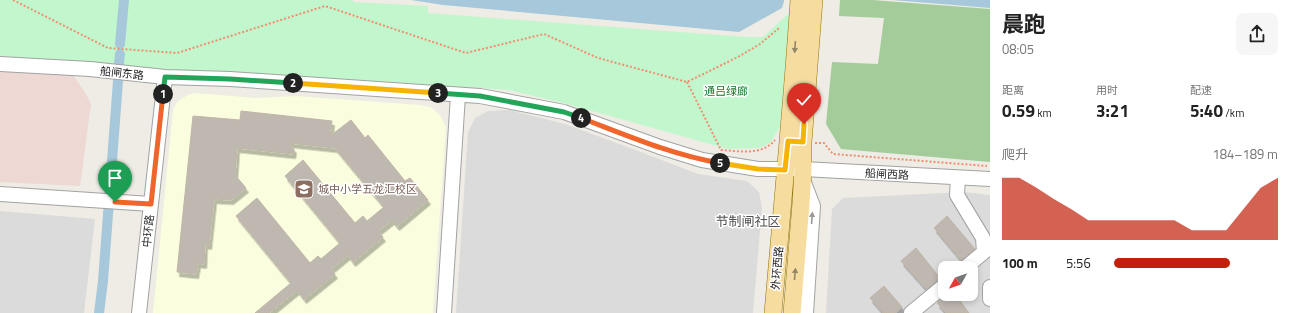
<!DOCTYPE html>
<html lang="zh">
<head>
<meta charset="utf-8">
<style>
  :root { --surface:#fff; --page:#f6f6f6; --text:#222; --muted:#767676; --accent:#c22009 }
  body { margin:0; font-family:"Titillium Web","Noto Sans SC",sans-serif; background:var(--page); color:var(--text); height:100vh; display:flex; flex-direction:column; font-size:15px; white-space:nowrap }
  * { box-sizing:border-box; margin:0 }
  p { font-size:13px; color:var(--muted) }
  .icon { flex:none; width:22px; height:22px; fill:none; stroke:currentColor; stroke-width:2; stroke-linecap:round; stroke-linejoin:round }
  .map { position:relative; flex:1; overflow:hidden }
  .sheet { display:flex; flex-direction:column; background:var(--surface); width:300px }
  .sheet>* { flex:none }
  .needle { width:26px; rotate:230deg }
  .tools { position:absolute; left:938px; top:261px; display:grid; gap:8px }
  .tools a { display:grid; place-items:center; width:40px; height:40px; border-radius:8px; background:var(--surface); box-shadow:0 2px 6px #0003; font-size:20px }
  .pin { position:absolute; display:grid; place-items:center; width:34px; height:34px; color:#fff; margin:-41px -17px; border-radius:50% 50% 50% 0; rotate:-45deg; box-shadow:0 0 4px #0007 }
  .pin .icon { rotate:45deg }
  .km { position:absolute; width:20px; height:20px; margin:-10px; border-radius:50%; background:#222; color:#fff; font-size:11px; line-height:20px; text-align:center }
  .round { display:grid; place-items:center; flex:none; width:42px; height:42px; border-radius:8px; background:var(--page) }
  .headline { display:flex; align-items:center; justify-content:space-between; height:68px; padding:0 12px }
  h1 { font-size:22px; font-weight:700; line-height:30px }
  .figures { display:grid; grid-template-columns:repeat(3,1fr); gap:6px; height:68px; padding:4px 12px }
  .figures div { display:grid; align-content:center }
  .figures b { font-size:17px; font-weight:700 }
  .figures small { font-size:11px; font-weight:400 }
  .figures p { font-size:11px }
  .chart { height:112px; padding:8px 12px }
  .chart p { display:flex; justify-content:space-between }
  .chart svg { width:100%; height:72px; margin-top:4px; fill:var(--accent); opacity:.7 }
  ul { padding:0 12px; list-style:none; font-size:13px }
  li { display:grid; grid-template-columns:64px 48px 1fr; align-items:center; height:30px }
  li i { height:10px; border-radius:5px; background:var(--accent) }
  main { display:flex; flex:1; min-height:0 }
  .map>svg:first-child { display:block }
</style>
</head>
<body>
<main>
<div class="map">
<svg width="990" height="313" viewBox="0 0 990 313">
  <defs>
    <filter id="shadow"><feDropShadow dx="2.5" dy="4.5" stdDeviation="0" flood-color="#0004"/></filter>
  </defs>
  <rect width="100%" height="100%" fill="#eeece4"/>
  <!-- residential -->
  <path fill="#dcdbdb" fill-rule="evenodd" d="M509,110l56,14 68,25 65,25 49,7 12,11 3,16 -9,105h-297l12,-181 7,-14 13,-7z
    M964,192l26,3v118h-164l6,-104 11,-11zM945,268h26v26h-26z
    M0,211l95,8 -11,94h-84z"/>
  <!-- commercial -->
  <path fill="#eed8d4" d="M0,70l73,5 13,19 5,10 -11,82 -80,-4z"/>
  <!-- education -->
  <path fill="#fafdde" d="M197,93l60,5 40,-2 123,9 11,2 9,8 6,12 -13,186h-280l20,-203 4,-8 4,-3 9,-5z"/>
  <!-- forest -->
  <path fill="#a3cc9a" d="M840,0h32l118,9v153l-149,-13 -15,-25 6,-62 46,2 6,-46 -45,-2z"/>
  <!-- park -->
  <path fill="#c2f7cd" d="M0,0h353v2l75,4v7l318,24h17l27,-25 -10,115 -10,16 -11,5 -31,1 -161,-45 -58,-14 -151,-10 -147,-7 -211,-17z"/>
  <!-- water -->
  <path fill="#a6c8da" d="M411,0h373v1l-2,7 -43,24 -296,-27z
    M892,0h98v8z"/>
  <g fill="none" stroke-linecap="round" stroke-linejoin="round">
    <!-- canal -->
    <path stroke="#a6c8da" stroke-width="10" d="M120,44l4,-44
      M119,63l1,-9
      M99,313l4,-32 15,-200"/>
  </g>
  <!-- building -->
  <path fill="#bfb8b1" stroke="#bfb5a7" filter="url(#shadow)" d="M241,111l91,10 -2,15 21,-16 14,18 3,-3 37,46 5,-3 18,22 -31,26 -5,-6 -14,11 5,6 -30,25 -5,-7 -17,14 4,5 -31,25 -7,-9 -28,23h-14l36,-30 -55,-67 21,-18 53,65 8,-7 3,3 19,-16 -55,-67 18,-16 52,63 8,-7 4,5 17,-14 -49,-59 -46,-5 5,6 -1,5 -56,-6 -2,27 11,13 -15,12 -17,-1 -5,46 -4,-1 -1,20 -6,-1 -2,11 -19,-2 16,-156 47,4z
    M947,216l28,33 -14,11 -27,-32z
    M916,248l24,30 -14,11 -25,-28z
    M884,286l18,21 -7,6h-12l-13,-15z
    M947,294h8l14,19h-23l-9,-10z"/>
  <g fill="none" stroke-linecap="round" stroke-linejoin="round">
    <!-- minor casing -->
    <g stroke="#a2a2a2" stroke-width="16">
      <path id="minor" d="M0,64l90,5 75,8 65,2 250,17 84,16 96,35 42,13 56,9h45l187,10
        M958,178l-1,17 26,43 1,14 -19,16
        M803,180l10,26 -7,107
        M0,194l151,10
        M990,287v12
        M139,313l26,-236
        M444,313l14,-218
        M911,313l34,-28"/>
    </g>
    <!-- major casing -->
    <g stroke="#907307" stroke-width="18">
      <path id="major" d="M773,313c9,-104 19,-208 26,-313
        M792,313l9,-110 2,-34v-27l11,-142"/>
    </g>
    <!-- path -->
    <path stroke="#f38d70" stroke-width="2" stroke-dasharray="2 2" stroke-linecap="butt" d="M13,0l95,48 69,5 148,-47 141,47 78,-19 54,24 89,24 51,-25 22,-13 19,-16
      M687,82l34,68c18,1 41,6 54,-10
      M815,143h9l9,11 154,12"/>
    <!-- minor -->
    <use href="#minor" stroke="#fff" stroke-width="14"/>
    <!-- major -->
    <use href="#major" stroke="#f7dca0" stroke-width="17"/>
  </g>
  <!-- one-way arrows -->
  <defs><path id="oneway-solid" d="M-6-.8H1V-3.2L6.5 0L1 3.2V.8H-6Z"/></defs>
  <g fill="#958666">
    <use href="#oneway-solid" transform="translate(795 47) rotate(94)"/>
    <use href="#oneway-solid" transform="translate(795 274) rotate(-85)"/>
  </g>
  <use fill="#9a9a9a" href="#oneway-solid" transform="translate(812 218) rotate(-86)"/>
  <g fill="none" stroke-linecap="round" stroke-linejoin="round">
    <!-- split-1 casing -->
    <g stroke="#fff" stroke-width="8">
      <path id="split-1" d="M115,202l36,2 12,-110"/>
    </g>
    <!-- split-2 casing -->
    <g stroke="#fff" stroke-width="8">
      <path id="split-2" d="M163,94l2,-17 65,2 63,4"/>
    </g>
    <!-- split-3 casing -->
    <g stroke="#fff" stroke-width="8">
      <path id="split-3" d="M293,83l145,10"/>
    </g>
    <!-- split-4 casing -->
    <g stroke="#fff" stroke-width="8">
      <path id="split-4" d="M438,93l42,3 84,16 17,6"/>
    </g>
    <!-- split-5 casing -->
    <g stroke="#fff" stroke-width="8">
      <path id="split-5" d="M581,118c45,17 91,37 139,45"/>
    </g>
    <!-- split-6 casing -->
    <g stroke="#fff" stroke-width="8">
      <path id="split-6" d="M720,163l38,6 27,1 3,-29 15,1 1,-18"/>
    </g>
    <!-- split-1 -->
    <use href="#split-1" stroke="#f0652b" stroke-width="5"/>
    <!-- split-2 -->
    <use href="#split-2" stroke="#22a559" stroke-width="5"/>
    <!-- split-3 -->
    <use href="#split-3" stroke="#f5b400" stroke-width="5"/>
    <!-- split-4 -->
    <use href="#split-4" stroke="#22a559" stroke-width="5"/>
    <!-- split-5 -->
    <use href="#split-5" stroke="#f0652b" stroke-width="5"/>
    <!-- split-6 -->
    <use href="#split-6" stroke="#f5b400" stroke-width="5"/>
  </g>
  <!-- icons -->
  <defs>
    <g id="school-square" transform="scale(1)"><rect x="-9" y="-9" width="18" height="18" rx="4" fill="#8d6e63" stroke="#fff"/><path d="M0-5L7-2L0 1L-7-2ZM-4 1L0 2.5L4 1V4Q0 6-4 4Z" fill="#fff"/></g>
  </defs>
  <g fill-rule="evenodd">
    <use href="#school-square" x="304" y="189"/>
  </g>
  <g text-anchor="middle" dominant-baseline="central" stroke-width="3" stroke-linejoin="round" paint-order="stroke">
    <!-- street labels -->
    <g font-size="11" fill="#1e1e1e" stroke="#fff">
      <text transform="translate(122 73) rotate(6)">船闸东路</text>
      <text transform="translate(887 174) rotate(3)">船闸西路</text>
      <text transform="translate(148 231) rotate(-84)">中环路</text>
      <text transform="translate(777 268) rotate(-85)">外环西路</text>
    </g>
    <!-- park labels -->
    <g font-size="11" fill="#107725" stroke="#fff">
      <text x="726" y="91">通吕绿廊</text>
    </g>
    <!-- education labels -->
    <g font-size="11" fill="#785e54" stroke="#fff" text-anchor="start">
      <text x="318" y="189">城中小学五龙汇校区</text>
    </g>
    <!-- quarter labels -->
    <g font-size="13" fill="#515151" stroke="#fff">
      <text x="748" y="221">节制闸社区</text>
    </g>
  </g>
</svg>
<div class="tools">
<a><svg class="needle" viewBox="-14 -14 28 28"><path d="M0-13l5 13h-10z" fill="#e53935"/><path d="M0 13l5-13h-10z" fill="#767676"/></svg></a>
</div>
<div class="pin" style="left:115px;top:202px;background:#1e9e55"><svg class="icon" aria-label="arrive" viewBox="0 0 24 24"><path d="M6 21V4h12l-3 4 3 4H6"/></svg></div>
<div class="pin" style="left:804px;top:124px;background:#d93025"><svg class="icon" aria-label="check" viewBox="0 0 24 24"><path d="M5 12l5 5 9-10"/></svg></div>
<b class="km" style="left:163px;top:94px">1</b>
<b class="km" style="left:293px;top:83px">2</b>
<b class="km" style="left:438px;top:93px">3</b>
<b class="km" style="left:581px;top:118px">4</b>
<b class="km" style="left:720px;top:163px">5</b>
</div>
<section class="sheet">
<div class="headline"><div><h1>晨跑</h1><p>08:05</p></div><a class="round"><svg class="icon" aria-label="share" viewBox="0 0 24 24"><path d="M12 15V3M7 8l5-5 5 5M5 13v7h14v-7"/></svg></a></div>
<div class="figures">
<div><p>距离</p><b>0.59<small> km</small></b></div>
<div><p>用时</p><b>3:21</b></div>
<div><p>配速</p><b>5:40<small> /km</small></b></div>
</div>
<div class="chart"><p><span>爬升</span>184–189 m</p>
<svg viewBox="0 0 160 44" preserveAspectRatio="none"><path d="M0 44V6L10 6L20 12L30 19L40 25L50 32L60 32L70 32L80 32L90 32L100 32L110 38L120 38L130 38L140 25L150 12L160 6V44z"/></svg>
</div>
<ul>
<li><b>100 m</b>5:56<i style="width:71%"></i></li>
</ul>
</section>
</main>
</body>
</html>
